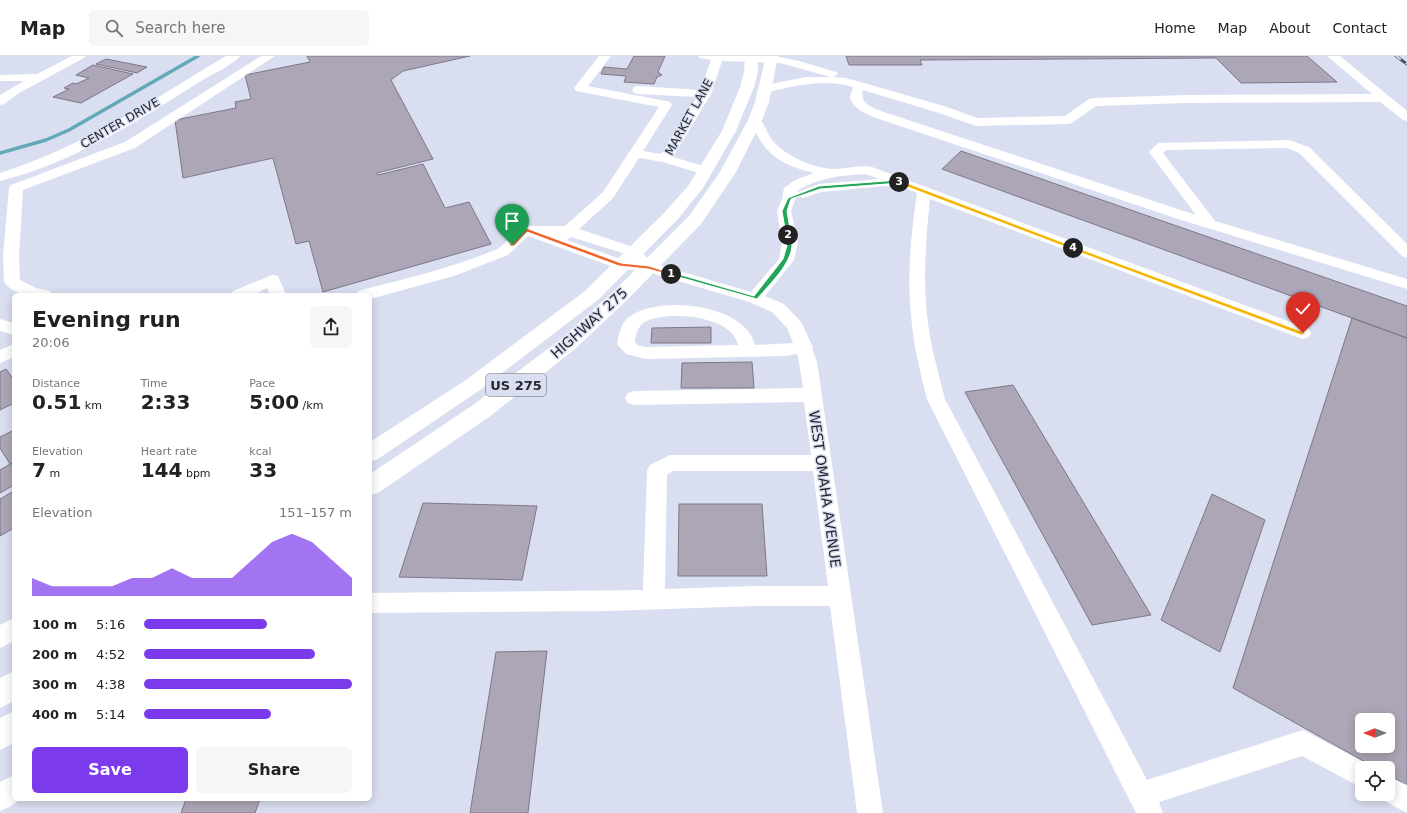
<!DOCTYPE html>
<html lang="en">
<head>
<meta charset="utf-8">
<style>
  :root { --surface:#fff; --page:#f6f6f6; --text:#222; --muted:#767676; --line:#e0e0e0; --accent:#7c3aed }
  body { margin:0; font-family:"DejaVu Sans",sans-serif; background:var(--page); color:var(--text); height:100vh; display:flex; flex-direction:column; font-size:15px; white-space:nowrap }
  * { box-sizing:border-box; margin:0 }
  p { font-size:13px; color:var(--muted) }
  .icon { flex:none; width:22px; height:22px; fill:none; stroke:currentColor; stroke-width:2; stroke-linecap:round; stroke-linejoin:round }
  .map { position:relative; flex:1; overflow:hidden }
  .drawer { position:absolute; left:12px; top:237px; width:360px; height:508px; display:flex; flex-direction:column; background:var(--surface); border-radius:6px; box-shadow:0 2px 10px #0003 }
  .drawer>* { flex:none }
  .needle { width:26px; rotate:270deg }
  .controls { position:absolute; left:1355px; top:657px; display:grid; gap:8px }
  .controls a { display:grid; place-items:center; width:40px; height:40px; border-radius:6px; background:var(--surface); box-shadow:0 2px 10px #0003; font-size:20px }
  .pin { position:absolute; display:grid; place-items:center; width:34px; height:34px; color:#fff; margin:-41px -17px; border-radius:50% 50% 50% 0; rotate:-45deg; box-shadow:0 0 4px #0007 }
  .pin .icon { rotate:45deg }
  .km { position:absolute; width:20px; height:20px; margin:-10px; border-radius:50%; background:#222; color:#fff; font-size:11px; line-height:20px; text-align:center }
  .round { display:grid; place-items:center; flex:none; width:42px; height:42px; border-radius:6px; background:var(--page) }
  .headline { display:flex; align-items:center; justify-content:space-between; height:68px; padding:0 20px }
  h1 { font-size:22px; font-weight:600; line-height:30px }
  .stats { display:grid; grid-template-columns:repeat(3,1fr); gap:6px; height:68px; padding:4px 20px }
  .stats div { display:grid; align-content:center }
  .stats b { font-size:20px; font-weight:600 }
  .stats small { font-size:11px; font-weight:400 }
  .stats p { font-size:11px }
  .chart { height:112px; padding:8px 20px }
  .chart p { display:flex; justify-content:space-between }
  .chart svg { width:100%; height:72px; margin-top:4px; fill:var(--accent); opacity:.7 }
  .primary-button { display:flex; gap:8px; margin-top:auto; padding:8px 20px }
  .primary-button a { flex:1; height:46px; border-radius:6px; background:var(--accent); color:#fff; font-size:16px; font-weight:600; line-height:46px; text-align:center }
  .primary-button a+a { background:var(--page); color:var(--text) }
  ul { padding:0 20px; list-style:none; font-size:13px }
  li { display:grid; grid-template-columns:64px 48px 1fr; align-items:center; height:30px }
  li i { height:10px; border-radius:5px; background:var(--accent) }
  header { display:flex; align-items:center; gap:24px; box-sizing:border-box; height:56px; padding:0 20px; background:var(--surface); border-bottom:1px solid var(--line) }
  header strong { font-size:19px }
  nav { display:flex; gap:22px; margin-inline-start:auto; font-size:14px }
  .search { width:280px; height:36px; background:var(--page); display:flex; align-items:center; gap:10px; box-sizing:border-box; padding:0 14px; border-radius:6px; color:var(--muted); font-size:15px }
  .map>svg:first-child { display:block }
</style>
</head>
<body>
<header>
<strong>Map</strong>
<div class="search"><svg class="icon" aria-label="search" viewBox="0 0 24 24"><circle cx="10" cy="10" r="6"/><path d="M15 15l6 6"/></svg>Search here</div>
<nav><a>Home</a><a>Map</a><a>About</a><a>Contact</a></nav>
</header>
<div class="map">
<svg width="1407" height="757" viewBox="0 0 1407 757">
  <rect width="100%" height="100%" fill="#d9dff1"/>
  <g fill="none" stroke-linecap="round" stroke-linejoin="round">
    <!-- stream -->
    <path stroke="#63aab6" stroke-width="3.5" d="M0,97l46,-13 23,-10 129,-74"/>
  </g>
  <!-- building -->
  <path fill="#ada6b7" stroke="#7d7786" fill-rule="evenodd" d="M307,0h163l-67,15 -12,9 42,79 -56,14 1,2 45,-11 22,44 24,-6 22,42 -168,48 -14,-51 -13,3 -23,-86 -90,20 -8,-58 61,-12 -1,-6 16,-3 -6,-24 65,-13z
    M634,0h31l-7,16 4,3 -5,2 -3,7 -30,-2 2,-6 -25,-2 3,-7 23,2z
    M846,0h461l30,26 -96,1 -25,-25 -296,2 2,5h-73z
    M106,3l41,8 -10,6 -41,-9z
    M93,9l40,9 -52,29 -28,-6 16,-8 -5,-1 9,-5 3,1 13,-6 -13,-3z
    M961,95l446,155v32l-465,-169z
    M1352,262l55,20v447l-19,-10v-7h-12l-143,-80zM1362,664h26v26h-26z
    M711,271v16h-60l1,-15z
    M752,306l2,26h-73l1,-25z
    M6,313l8,11v23l-14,7v-38z
    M1013,329l138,230 -59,10 -127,-233z
    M14,374v32l-4,2 -10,-16v-11z
    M14,406v23l-14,8v-23z
    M14,435v37l-14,8v-37z
    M1212,438l53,26 -45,132 -59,-32z
    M423,447l114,3 -15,74 -123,-3z
    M679,448h83l5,72h-89z
    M547,595l-19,162h-58l26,-161z
    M186,743h74l-5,14h-74z"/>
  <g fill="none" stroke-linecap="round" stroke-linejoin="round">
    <!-- minor -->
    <path fill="#fff" fill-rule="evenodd" d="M72,0h14l-2,2 -65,35 -15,11 -4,1v-10l24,-14h-24v-6l37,-1z
      M226,0h14c-7,9 -29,19 -39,25 -63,40 -128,82 -201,100v-8c82,-26 153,-73 226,-117z
      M261,0h14l-140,92 -112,42 -4,66 1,24 16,8 14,3 2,4c-16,0 -38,2 -48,-13l-1,-26 6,-68 2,-3 114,-43z
      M599,0h12l-23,30 78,15 4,1 2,3 -29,46 18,3 36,-57 -59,-3 -4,-1 -2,-3 2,-3 4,-1 62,4 11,-30 -11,-2 -2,-2h77l24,5 37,11 2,2 -5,3 13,1 18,5 83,24 30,11 88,-2 24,-17 4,-1 93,-3 186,-1 -45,-38h13l67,55v10l-4,-1 -23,-18 -194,1 -90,3 -24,17 -4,1 -92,2 -37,-13 -76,-23c-4,14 10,18 21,22l312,103 -47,-63 9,-9 131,-3 20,7 98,97v14l-5,-2 -103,-103 -12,-5 -121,2 -3,3 52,68 192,58v10l-229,-70 -302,-101c-11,-5 -23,-9 -26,-21l3,-10c-29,-9 -60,-1 -88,6l-4,-1 -2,-3 2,-3 45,-9h25l-51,-14 -58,-2 -11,33 -38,63 37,11 2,3 -2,3 -5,1 -42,-13 -24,-4 -26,40 -34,31 60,20 13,14 99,29 28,-33 3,-17 -5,-31 5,-12 2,-11 11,-8 19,-7c-36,-9 -49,-19 -65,-53l2,-3h8c6,8 8,17 14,24 11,14 42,28 60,28 11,0 23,-3 34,-3l5,1 437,162 2,4 -2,4 -6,2 -6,-2 -367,-138c-4,38 -7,77 -3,116 3,29 11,56 18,84l202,381 156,-50 68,36 1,2h-10v20l-60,-32 -143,46 4,11h-27l-209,-414c-7,-28 -14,-55 -16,-84 -4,-40 0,-82 6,-122l-21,-8 -75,7 -18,6 -6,-3 -6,16 7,31 -4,18 -29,36 19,8 17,18 12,25 -1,1 5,14 66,451h-26l-27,-207h-75l-146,5 -239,2v-20l273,-3 4,-119 3,-6 20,-10h141l-7,-53 -170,3 -6,-2 -3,-5 3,-5 6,-2 169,-3 -4,-26 -2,-8 -12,2 -139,3 -20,-5 -9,-10c2,-10 3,-20 12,-27 29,-23 117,-13 126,28l38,-2 -6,-15 -15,-16 -23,-10 -101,-30 -32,-4 -88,-32 -20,19 -54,21 -84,23v-4h-14l2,-4c47,-12 93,-23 137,-41 12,-5 18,-21 31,-24h39l38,-34 56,-85 -83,-16 -2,-3zM866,118l13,5 -60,5 -22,8 1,-2c21,-12 43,-15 68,-16zM571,181l58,18 5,6 -11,-1 -56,-20zM671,260c21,-1 62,4 67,29l-92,2 -9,-2 -2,-3c2,-23 16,-24 36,-26zM673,415h140l15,115h-73l-90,3 2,-114z
      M272,219l6,1 8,19h-16l-3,-7 -14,7h-22l2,-4z
      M0,263l14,4v12l-14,-4z
      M14,288v13l-14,6v-13z
      M14,562v23l-14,7v-23z
      M14,719v24h7l-12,8 -9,4v-29z
      M1388,720l19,9v28l-28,-15 -2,-4h11z"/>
    <!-- highway -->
    <path fill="#fff" fill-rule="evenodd" d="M745,0h12l1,16 -4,15 -18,44 -33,57 -26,32 -78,79 -119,91 -102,69 -8,3v-20l96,-62 119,-89 80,-79 23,-26 34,-55 18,-44 4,-15z
      M766,0h12l-9,46 -7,18 -26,52 -35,52 -71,73 -55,52 -86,68 -111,76 -8,2v-21l103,-69 88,-66 55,-50 73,-73 31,-44 28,-52 7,-18z
      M14,615v30l-14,7v-30z
      M14,655v32l-14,7v-32z"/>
    <!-- rail casing -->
    <g stroke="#51545d" stroke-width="3">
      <path id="rail" d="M1396,0l11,8"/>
    </g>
    <!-- rail -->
    <use href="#rail" stroke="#d9dff1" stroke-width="2" stroke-dasharray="6" stroke-linecap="butt"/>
  </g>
  <!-- split-1 -->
  <path fill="#f0652b" stroke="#fff" d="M526,172l95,35 28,3 25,8 -3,1 -23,-6 -29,-3 -92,-34 -13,14h-4v-2z"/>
  <!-- split-2 -->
  <path fill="#22a559" stroke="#fff" d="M786,178h4c10,23 -19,48 -33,65l-89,-25 3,-2 83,24 29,-37 5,-17z"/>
  <!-- split-3 -->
  <path fill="#22a559" stroke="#fff" d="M899,124l1,3 -80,6 -29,10 -4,12 4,24 -3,1 -2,-1 -4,-24 6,-13 31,-12z"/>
  <!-- split-4 -->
  <path fill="#f5b400" stroke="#fff" d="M899,124l176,67v1l-4,1 -174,-66z"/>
  <!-- split-5 -->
  <path fill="#f5b400" stroke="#fff" d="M1071,191h4l231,86 -5,2 -230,-86z"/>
  <g text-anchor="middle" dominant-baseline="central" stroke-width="3" stroke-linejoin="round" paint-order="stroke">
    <!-- far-street labels -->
    <g font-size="12" fill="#25272d" stroke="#d9dff1">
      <text transform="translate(689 61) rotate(-61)">MARKET LANE</text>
      <text transform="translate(120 67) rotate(-30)">CENTER DRIVE</text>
    </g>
    <!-- shield labels -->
    <rect fill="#d9dff1" stroke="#5b5e68" stroke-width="1" x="486" y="318" width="60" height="22" rx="3"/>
    <g font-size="13" font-weight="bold" fill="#25272d">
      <text x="516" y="329">US 275</text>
    </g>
    <!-- street labels -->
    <g font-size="14" fill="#25272d" stroke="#d9dff1">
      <text transform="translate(589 267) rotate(-42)">HIGHWAY 275</text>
      <text transform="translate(825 433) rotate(82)">WEST OMAHA AVENUE</text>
    </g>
  </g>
</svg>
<div class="controls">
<a><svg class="needle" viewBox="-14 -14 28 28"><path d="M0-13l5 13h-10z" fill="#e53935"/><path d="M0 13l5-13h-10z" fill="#767676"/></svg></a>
<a><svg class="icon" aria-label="locate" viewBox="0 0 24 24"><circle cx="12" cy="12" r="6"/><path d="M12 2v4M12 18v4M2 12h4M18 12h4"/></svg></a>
</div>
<div class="pin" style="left:512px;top:189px;background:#1e9e55"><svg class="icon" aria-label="arrive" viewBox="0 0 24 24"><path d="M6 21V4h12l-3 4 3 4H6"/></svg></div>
<div class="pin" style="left:1303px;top:277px;background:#d93025"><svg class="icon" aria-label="check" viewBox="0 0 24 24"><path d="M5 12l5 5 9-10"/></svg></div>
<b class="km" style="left:671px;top:218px">1</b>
<b class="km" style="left:788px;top:179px">2</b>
<b class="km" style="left:899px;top:126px">3</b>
<b class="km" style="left:1073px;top:192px">4</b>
<section class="drawer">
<div class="headline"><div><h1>Evening run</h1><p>20:06</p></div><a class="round"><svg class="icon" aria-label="share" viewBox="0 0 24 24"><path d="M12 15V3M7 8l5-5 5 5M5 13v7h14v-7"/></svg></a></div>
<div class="stats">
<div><p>Distance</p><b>0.51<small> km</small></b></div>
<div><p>Time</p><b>2:33</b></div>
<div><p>Pace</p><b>5:00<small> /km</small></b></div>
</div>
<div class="stats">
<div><p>Elevation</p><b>7<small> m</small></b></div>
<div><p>Heart rate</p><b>144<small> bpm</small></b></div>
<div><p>kcal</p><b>33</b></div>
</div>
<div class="chart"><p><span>Elevation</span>151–157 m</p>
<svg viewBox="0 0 160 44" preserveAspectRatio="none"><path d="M0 44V33L10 38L20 38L30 38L40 38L50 33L60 33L70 27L80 33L90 33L100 33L110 22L120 11L130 6L140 11L150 22L160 33V44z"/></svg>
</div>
<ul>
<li><b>100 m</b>5:16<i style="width:59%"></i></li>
<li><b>200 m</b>4:52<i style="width:82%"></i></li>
<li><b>300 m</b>4:38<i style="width:100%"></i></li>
<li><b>400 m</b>5:14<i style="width:61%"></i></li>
</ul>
<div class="primary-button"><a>Save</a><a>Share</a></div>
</section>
</div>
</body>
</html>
